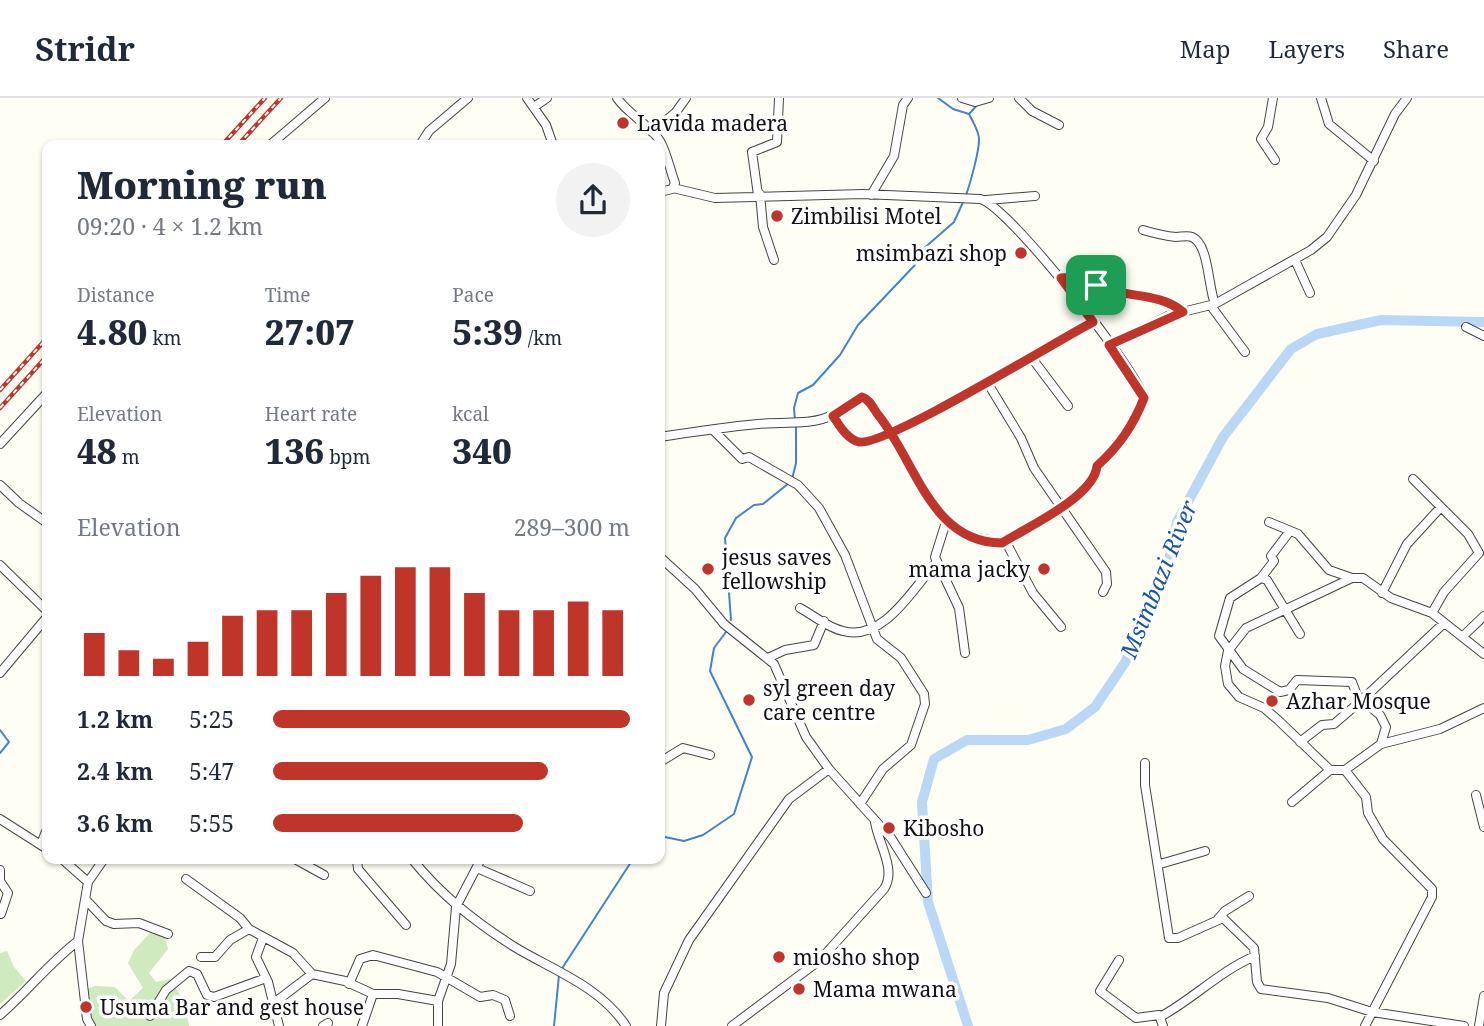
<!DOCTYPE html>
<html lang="en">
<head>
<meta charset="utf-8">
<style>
  :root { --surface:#fff; --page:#f2f2f3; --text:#1f2937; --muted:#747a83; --line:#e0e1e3; --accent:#c03529 }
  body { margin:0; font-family:"Noto Serif",serif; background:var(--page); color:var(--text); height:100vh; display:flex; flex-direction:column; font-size:26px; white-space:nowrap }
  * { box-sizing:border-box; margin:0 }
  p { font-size:23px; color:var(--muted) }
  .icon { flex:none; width:38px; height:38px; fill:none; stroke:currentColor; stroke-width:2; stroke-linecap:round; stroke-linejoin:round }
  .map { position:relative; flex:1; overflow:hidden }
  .sheet { position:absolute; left:42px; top:42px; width:623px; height:724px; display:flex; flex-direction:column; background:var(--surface); border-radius:14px; box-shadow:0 2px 5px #0004 }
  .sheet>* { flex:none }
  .pin { position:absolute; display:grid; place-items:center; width:60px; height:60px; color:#fff; margin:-30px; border-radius:14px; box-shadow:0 4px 10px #0006 }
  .round { display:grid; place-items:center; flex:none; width:74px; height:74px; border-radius:37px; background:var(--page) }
  .head { display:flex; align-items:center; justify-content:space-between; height:119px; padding:0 35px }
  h1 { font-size:38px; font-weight:800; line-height:52px }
  .figures { display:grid; grid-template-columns:repeat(3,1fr); gap:10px; height:119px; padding:7px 35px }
  .figures div { display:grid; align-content:center }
  .figures b { font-size:35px; font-weight:800 }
  .figures small { font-size:19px; font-weight:400 }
  .figures p { font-size:19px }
  .chart { height:196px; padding:14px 35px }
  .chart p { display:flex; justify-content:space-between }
  .chart svg { width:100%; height:126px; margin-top:7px; stroke:var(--accent); stroke-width:6 }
  ul { padding:0 35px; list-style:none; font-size:23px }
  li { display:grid; grid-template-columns:112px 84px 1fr; align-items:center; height:52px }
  li i { height:18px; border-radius:9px; background:var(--accent) }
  header { display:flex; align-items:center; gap:42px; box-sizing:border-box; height:98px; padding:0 35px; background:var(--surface); border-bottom:2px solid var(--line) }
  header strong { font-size:33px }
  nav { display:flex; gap:38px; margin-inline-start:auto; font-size:24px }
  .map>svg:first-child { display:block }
</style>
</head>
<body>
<header>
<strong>Stridr</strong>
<nav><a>Map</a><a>Layers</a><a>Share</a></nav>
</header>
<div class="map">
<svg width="1484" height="928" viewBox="0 0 1484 928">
  <rect width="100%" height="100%" fill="#fffef5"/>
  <!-- green -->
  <path fill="#cfeabe" d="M153,832l12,6 3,13 -19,24 7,9 14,-3 14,22 5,25h-99l-7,-36 12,-4 20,1 14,14 14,-13 -15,-25 6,-13z
    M7,853l7,16 12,14 -26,23v-51z"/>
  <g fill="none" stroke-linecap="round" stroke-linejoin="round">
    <!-- stream -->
    <path stroke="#4283cc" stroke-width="2" d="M938,0l15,11 16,5c4,8 11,19 10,26 0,12 -9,44 -13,55
      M970,15l8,-9
      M795,322l-1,-12 4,-15 15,-8 27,-30 18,-30 56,-59 8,-16 32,-28 10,-22
      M792,381l4,-16v-38
      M731,522l-6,-82 11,-20 18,-13 9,-1 26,-21
      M0,632l9,12 -9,11
      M660,738l24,5 19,-6 31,-21 18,-57 -42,-86 4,-23 12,-16
      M561,872l72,-111
      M554,928l5,-51"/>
    <!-- river -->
    <path stroke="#bad8f6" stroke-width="10" d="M968,928l-40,-124 -6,-100 12,-43 33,-19h61l38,-11 29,-22 31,-46 19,-48 22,-44 10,-47 46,-85 68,-88 26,-15 64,-14 103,2"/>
    <!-- minor casing -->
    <g stroke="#444" stroke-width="10">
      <path id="minor" d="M527,0l19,27 7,20
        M617,0c12,17 34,28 43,43 7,12 10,29 15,42l-3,6 -12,3
        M962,0l13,4 14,-4
        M1019,0l13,13 27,14
        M1273,0l-5,29 -7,12 14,21
        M1321,0l8,26 45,37
        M534,9l13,-9
        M652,34l24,-20 10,-14
        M270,47l55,-47
        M420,47l9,-14 39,-33
        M673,90l42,10 148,-4 117,5c27,5 156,170 164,199l-22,44 -24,24 -2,9 -9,11 -32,25 -53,32
        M760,96l3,33 11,33
        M758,97l-6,-43 25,-10 2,-44
        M871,97l23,-39 9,-51 5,-7
        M986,102l49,-4
        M1143,132c10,3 22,6 33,7 5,0 11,-2 16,0 17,7 16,50 23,67
        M1295,162l15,33
        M1061,180c21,-3 33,10 53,15 24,6 48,2 69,18
        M1211,208l34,46
        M1466,229l18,9
        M1109,247l61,-30 45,-11 96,-54 16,-13 29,-42 39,-81 12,-16
        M1031,259l37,49
        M987,284l34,56 13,30 72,104 1,12 -4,8
        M833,318c6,9 14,23 26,26 25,5 200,-102 234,-120
        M714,333l28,28 7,-2 49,28 21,23 26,47 32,84 24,19 23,36 1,10 -14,41 -28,24 -23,35
        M660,339c32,-5 66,-10 98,-13 48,-4 60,6 104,-27 22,7 62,101 83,124 21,22 46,15 63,25l25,47 28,34
        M0,346l47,-51
        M1413,381l55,55 11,19 -35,39 -12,21
        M0,387l19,18 28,20
        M946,424l-11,35 24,51 6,45
        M1269,424l29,12 31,36 23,8
        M1290,433l-19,25 3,5 -13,17 -31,20 -11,38 24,33 37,23 9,-2 8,-10 55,2 6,16 4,2 -28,24 -12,1 -22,17
        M660,459l35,32 29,35 50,40 32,73 23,32 62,69 35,55
        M0,467l47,46
        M1261,480l6,2 33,54
        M1382,495l25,-49 33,-36
        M800,510c13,7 28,20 43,23 41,11 70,-43 93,-68
        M1463,538l21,-20
        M768,560l17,-8 29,-5 10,-24
        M0,575l47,-56
        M1381,646l5,-17 -6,-12 -18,-15 81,-76
        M660,664l23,-14 27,7
        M1145,665v22l24,153h9l45,-20 31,30 3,34 4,7 67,9 44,14 92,14
        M1345,672l36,-26 59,-15 44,-21
        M1476,697l8,32
        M1292,704l38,-32
        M0,721l47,30
        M41,746l6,-15
        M62,761l26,23
        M295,761l29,16
        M357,761l1,10 48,56
        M412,761c29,36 62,62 101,87 39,24 87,40 113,80
        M1160,766l45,-13
        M477,770l53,23
        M0,772v11l8,12 -7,21
        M186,781l54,39 9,11 44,24 19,21 33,7 28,13h25l40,7
        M86,802l20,21 8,3 25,-1 29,11
        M1218,821l7,-8 24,-15
        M263,840l-7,19 12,25 11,44
        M78,843l9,78 4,7
        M201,859h14l15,-17 19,-11
        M1119,862l-19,31 36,27 23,-3 4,11
        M349,886l11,-25 13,-4 64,17 43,25 13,-2 12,5 5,16
        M274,905l38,-29
        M0,917c28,-24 49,-52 78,-74l10,-59 16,-23
        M150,918l16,-26 23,-19 8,3 10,21 7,2 52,-19
        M1160,919c33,-18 60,-46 95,-61
        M323,928l5,-3
        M362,928l11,-32
        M438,928v-25l13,-37 5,-57 25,-48
        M661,928l3,-33 25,-53 100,-141 40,-30
        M732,928l88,-66 64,-71c13,-19 -6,-46 -9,-67
        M1365,928l67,-129v-8l-49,-50 -15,-26 -2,-16 -21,-27h-15l-52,-50 -14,-12 -25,-11 -11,-13 -3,-18 3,-15 18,-23 106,-50h11l28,20 41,15 52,41
        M1479,928l5,-30"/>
    </g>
    <!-- minor -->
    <use href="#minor" stroke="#fff" stroke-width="8"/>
    <!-- rail casing -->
    <g stroke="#c03529" stroke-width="4.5">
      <path id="rail" d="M222,47l43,-47
        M238,47l43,-47
        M0,292l47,-52
        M0,310l47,-52"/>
    </g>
    <!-- rail -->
    <use href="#rail" stroke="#fff" stroke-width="2" stroke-dasharray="5" stroke-linecap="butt"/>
  </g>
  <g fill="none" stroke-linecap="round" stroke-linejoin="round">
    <!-- route casing -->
    <g stroke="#fff" stroke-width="14">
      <path id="route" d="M1096,187l-19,-8 -16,1 32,44c-35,18 -208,125 -234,120 -12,-3 -20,-17 -26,-26l29,-19c9,3 11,12 17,19 37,46 52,127 123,127 25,-16 92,-46 95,-77 22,-20 36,-40 47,-68l-35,-53 74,-33c-25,-21 -59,-13 -87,-27"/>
    </g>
    <!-- route -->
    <use href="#route" stroke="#c03529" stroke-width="9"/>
  </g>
  <!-- markers -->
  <g fill="#c03529" stroke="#fff" stroke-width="2.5">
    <circle cx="623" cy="25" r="7"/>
    <circle cx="777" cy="118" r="7"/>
    <circle cx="1021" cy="155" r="7"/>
    <circle cx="708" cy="471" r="7"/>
    <circle cx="1044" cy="471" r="7"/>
    <circle cx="749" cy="602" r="7"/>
    <circle cx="1272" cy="603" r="7"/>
    <circle cx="889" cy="730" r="7"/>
    <circle cx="779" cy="859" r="7"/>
    <circle cx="799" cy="891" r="7"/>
    <circle cx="86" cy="909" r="7"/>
  </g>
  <g text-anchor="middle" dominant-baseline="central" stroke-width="7" stroke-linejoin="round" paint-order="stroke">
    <!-- poi labels -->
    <g font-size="21" fill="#111" stroke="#fff" text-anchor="start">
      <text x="637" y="25">Lavida madera</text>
      <text x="791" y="118">Zimbilisi Motel</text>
      <text x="1007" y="155" text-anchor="end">msimbazi shop</text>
      <text x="722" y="459">jesus saves<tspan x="722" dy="24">fellowship</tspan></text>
      <text x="1030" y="471" text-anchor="end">mama jacky</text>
      <text x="763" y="590">syl green day<tspan x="763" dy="24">care centre</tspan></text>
      <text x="1286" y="603">Azhar Mosque</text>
      <text x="903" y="730">Kibosho</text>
      <text x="793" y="859">miosho shop</text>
      <text x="813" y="891">Mama mwana</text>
      <text x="100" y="909">Usuma Bar and gest house</text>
    </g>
    <!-- water labels -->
    <g font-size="23" font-style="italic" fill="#1a56a3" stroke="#fff">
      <text transform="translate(1158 481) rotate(-68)">Msimbazi River</text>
    </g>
  </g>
</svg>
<div class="pin" style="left:1096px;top:187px;background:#1e9e55"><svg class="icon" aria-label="arrive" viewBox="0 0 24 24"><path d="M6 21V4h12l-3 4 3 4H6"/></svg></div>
<section class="sheet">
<div class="head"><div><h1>Morning run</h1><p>09:20 · 4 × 1.2 km</p></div><a class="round"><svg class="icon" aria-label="share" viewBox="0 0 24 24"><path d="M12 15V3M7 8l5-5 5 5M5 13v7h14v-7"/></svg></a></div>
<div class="figures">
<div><p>Distance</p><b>4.80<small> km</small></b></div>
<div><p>Time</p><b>27:07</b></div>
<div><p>Pace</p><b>5:39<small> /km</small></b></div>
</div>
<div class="figures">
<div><p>Elevation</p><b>48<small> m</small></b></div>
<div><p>Heart rate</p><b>136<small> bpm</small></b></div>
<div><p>kcal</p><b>340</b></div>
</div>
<div class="chart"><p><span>Elevation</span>289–300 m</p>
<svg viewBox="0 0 160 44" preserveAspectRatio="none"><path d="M5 44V29M15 44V35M25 44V38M35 44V32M45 44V23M55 44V21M65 44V21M75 44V15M85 44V9M95 44V6M105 44V6M115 44V15M125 44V21M135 44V21M145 44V18M155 44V21"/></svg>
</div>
<ul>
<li><b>1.2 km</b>5:25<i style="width:100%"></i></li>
<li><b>2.4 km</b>5:47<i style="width:77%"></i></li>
<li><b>3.6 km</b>5:55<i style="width:70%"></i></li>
</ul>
</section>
</div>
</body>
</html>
